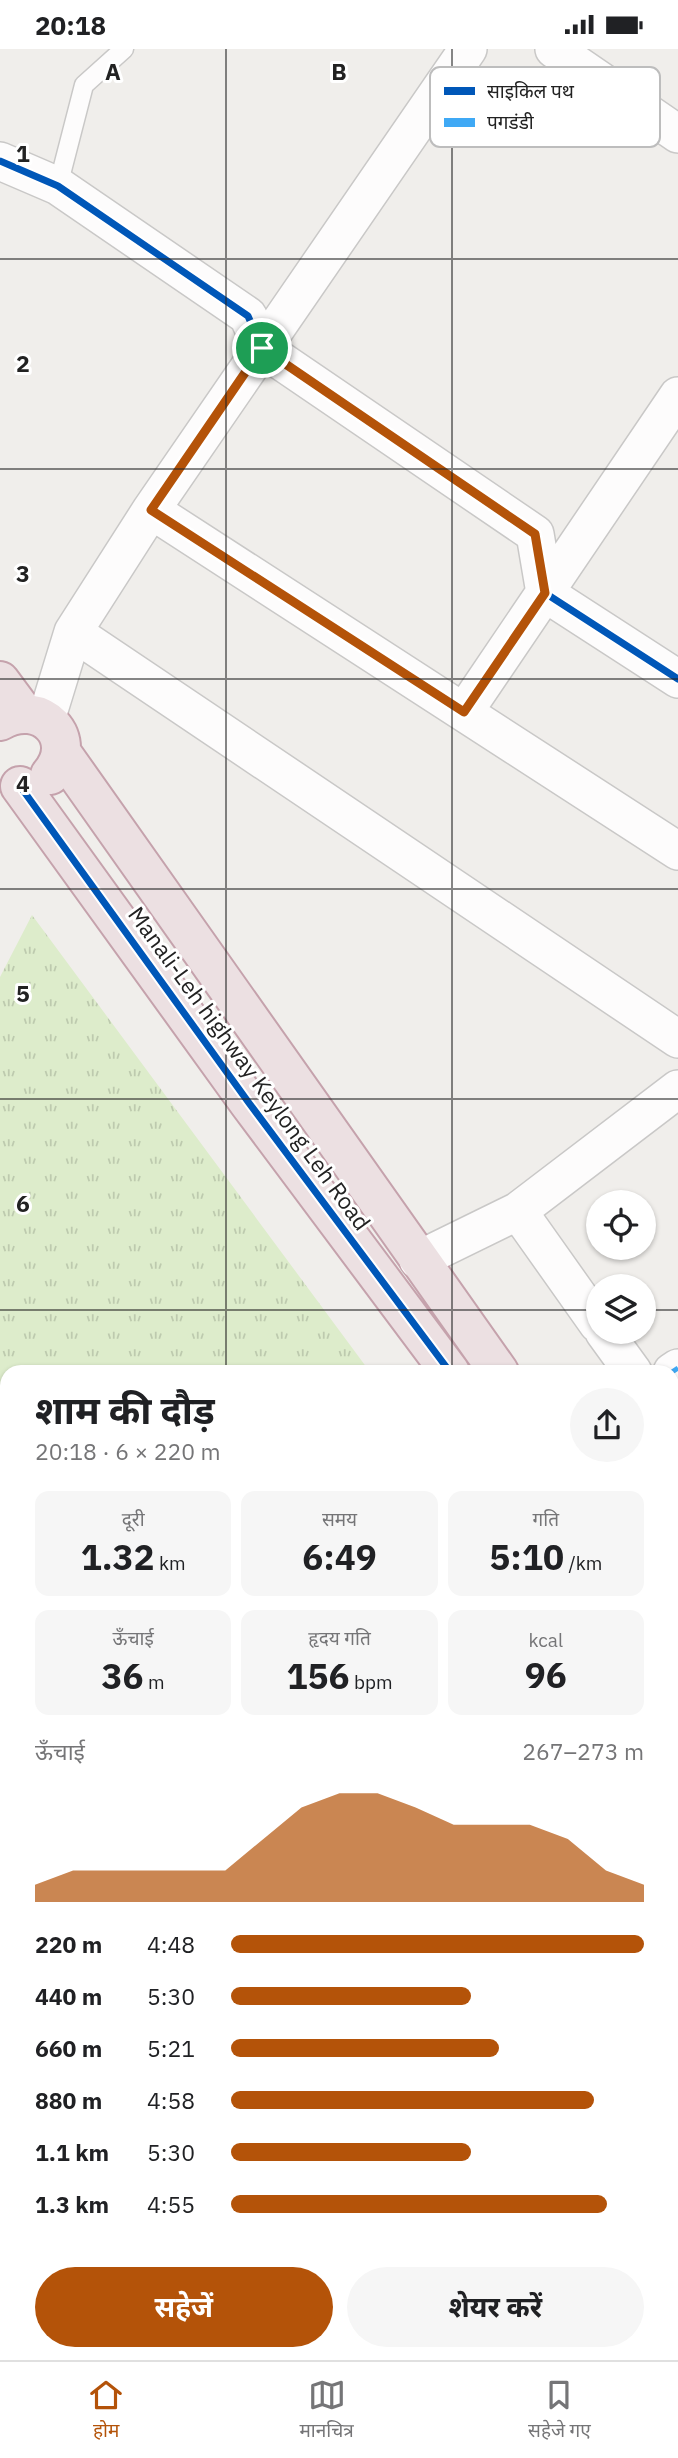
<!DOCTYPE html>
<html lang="hi">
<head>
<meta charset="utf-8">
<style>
  :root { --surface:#fff; --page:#f6f6f6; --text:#202124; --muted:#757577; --line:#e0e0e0; --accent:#b45309 }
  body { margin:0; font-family:"IBM Plex Sans","Noto Sans Devanagari",sans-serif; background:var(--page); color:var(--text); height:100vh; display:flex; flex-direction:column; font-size:26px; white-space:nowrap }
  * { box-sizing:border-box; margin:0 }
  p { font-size:23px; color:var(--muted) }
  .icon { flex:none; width:38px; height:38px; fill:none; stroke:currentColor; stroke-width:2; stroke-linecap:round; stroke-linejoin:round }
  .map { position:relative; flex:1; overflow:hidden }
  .details { position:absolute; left:0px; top:1316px; width:679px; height:996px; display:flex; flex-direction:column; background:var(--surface); border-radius:21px 21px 0 0; box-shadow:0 2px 5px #0004 }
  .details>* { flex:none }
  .buttons { position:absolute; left:586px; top:1141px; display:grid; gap:14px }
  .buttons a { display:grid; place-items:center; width:70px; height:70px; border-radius:50%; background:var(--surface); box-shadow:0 2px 5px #0004; font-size:35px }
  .pin { position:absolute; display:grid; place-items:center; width:60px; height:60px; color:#fff; margin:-30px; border:4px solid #fff; border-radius:50%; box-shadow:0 2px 7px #0007 }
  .round { display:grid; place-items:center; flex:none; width:74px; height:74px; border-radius:37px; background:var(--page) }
  .overview { display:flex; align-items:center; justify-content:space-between; height:119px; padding:0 35px }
  h1 { font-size:38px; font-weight:700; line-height:52px }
  .stats { display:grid; grid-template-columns:repeat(3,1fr); gap:10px; height:119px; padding:7px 35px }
  .stats div { display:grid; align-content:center; border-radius:14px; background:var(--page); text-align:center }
  .stats b { font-size:35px; font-weight:700 }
  .stats small { font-size:19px; font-weight:400 }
  .stats p { font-size:19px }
  .chart { height:196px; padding:14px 35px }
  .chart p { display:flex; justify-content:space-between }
  .chart svg { width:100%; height:126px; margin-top:7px; fill:var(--accent); opacity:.7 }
  .primary-button { display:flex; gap:14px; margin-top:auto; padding:14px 35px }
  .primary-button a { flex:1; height:80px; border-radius:42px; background:var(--accent); color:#fff; font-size:28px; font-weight:700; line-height:80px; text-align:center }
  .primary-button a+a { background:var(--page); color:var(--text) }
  ul { padding:0 35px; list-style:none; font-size:23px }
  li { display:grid; grid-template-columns:112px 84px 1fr; align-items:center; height:52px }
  li i { height:18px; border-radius:9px; background:var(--accent) }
  .status { display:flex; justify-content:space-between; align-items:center; height:49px; padding:0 35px; background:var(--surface); direction:ltr }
  .status svg { height:19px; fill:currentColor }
  .menu { display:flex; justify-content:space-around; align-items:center; height:98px; border-top:2px solid var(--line); background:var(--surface); font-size:19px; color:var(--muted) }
  .menu a { display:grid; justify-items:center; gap:4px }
  .menu .on { color:var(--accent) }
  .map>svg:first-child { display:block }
</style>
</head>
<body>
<div class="status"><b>20:18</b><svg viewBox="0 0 49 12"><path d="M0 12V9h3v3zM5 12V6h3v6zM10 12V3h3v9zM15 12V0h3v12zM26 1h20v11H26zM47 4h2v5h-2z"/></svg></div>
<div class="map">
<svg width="678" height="2311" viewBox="0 0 678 2311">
  <defs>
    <pattern id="grass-tufts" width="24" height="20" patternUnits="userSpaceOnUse" patternTransform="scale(1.75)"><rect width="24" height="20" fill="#ddeccb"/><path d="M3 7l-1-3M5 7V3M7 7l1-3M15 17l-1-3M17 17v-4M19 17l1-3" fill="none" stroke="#bdcaae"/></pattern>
  </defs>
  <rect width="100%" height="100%" fill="#f0eeeb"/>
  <!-- education -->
  <path fill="#f8f7e8" d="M0,1572l7,5v619l-7,12z"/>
  <!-- grass -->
  <path fill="url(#grass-tufts)" d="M32,866l338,457h-363v181l-7,-4v-572z
    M672,1739l6,8v564h-577l3,-6h568z"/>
  <!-- building -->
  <path fill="#d7d4d2" d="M678,1845v39l-6,-6v-27z"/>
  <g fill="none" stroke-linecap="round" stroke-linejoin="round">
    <!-- lane casing -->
    <g stroke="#c9c8c7" stroke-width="21">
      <path id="lane" d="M58,137l26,-101 40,-36"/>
    </g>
    <!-- street casing -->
    <g stroke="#c9c8c7" stroke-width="40">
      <path id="street" d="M554,0l124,85
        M0,112l58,25 190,130 14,32 273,186 10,59 133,86
        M151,461l527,341
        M73,583l605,407
        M464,663l214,-316
        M46,671l27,-88 78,-122 317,-461
        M518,1162l80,113
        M418,1211l100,-49 160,-122
        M604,1283l29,40
        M672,1323l6,-4
        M672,1378l6,8"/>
    </g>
    <!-- highway casing -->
    <g stroke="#c5a2ac" stroke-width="42">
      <path id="highway" d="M0,632l23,31
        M0,672c41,-24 81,18 50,54
        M61,703l438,620
        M20,737l229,317 201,269
        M672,1561l6,8
        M672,1621l6,9"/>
    </g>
    <!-- lane -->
    <use href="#lane" stroke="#fdfcfc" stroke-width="18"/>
    <!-- street -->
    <use href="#street" stroke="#fdfcfc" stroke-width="37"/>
    <!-- highway -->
    <use href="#highway" stroke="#ece0e2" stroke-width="38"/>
    <!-- quiet -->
    <path stroke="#3fa9f5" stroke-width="5" stroke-dasharray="10 5" stroke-linecap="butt" d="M672,1323l6,-4"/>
    <!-- cycleway casing -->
    <g stroke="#fff" stroke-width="11">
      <path id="cycleway" d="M0,112l58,25 190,130 14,32 273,186 10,59 133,86
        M20,737l229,317 201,269"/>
    </g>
    <!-- cycleway -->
    <use href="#cycleway" stroke="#0057b8" stroke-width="7"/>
  </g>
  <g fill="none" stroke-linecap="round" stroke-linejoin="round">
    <!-- route casing -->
    <g stroke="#fff" stroke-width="14">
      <path id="route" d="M262,299l273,186 10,59 -81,119 -313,-202z"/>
    </g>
    <!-- route -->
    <use href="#route" stroke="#b45309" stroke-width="9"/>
  </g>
  <!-- grid -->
  <path fill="none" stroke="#222" stroke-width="2" stroke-opacity="0.55" d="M226,0v1323M452,0v1323M0,210h678M0,420h678M0,630h678M0,840h678M0,1050h678M0,1261h598M644,1261h34M0,1471h7M672,1471h6M0,1681h7M672,1681h6M0,1891h7M672,1891h6M0,2101h7M672,2101h6M226,2305v6M452,2305v6"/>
  <g text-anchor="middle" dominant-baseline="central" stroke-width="6" stroke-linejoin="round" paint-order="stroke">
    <!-- street labels -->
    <g font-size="23" fill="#222" stroke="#fff">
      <text transform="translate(250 1019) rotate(54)">Manali-Leh highway Keylong Leh Road</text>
    </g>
  </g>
  <!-- legend -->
  <rect x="430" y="18" width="230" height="80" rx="10" fill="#fff" stroke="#bdbdbd" stroke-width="2"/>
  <rect x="444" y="38" width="31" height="8" fill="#0057b8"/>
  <rect x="444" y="69" width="31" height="9" fill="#3fa9f5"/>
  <g font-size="19" fill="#222">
    <text x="487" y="49">साइकिल पथ</text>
    <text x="487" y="80">पगडंडी</text>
  </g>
  <g font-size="23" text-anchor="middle" font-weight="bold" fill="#222" stroke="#fff" stroke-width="6" stroke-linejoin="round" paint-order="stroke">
    <text x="113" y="31">A</text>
    <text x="339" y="31">B</text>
    <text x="23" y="113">1</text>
    <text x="23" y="323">2</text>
    <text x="23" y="533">3</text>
    <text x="23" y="743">4</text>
    <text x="23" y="953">5</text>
    <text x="23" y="1163">6</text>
  </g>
</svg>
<div class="buttons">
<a><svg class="icon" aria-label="locate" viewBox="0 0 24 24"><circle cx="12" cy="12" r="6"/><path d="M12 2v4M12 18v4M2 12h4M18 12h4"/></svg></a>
<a><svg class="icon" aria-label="layers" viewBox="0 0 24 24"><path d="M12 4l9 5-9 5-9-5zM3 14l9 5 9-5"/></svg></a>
</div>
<div class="pin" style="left:262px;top:299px;background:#1e9e55"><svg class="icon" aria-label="arrive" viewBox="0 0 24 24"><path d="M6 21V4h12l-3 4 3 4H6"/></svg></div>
<section class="details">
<div class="overview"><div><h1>शाम की दौड़</h1><p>20:18 · 6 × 220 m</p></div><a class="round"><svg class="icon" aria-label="share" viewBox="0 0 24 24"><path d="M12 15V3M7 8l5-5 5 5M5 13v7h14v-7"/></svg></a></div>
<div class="stats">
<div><p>दूरी</p><b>1.32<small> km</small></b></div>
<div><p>समय</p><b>6:49</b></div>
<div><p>गति</p><b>5:10<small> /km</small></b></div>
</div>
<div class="stats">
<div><p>ऊँचाई</p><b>36<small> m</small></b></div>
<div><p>हृदय गति</p><b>156<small> bpm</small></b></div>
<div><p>kcal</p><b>96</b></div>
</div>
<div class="chart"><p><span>ऊँचाई</span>267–273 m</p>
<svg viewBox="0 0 160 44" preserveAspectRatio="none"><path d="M0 44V38L10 33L20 33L30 33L40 33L50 33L60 22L70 11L80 6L90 6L100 11L110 17L120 17L130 17L140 22L150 33L160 38V44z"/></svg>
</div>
<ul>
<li><b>220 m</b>4:48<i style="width:100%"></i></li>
<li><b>440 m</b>5:30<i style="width:58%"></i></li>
<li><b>660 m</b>5:21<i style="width:65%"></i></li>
<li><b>880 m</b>4:58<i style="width:88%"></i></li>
<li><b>1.1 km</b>5:30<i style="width:58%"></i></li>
<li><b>1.3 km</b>4:55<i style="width:91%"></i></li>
</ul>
<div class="primary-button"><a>सहेजें</a><a>शेयर करें</a></div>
</section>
</div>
<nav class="menu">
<a class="on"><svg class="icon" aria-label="home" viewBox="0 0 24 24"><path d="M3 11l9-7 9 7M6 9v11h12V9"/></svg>होम</a>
<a><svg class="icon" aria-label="map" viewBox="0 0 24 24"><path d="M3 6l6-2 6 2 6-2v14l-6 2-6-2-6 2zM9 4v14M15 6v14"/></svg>मानचित्र</a>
<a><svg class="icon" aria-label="saved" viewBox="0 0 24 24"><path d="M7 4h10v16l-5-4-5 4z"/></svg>सहेजे गए</a>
</nav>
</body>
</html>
